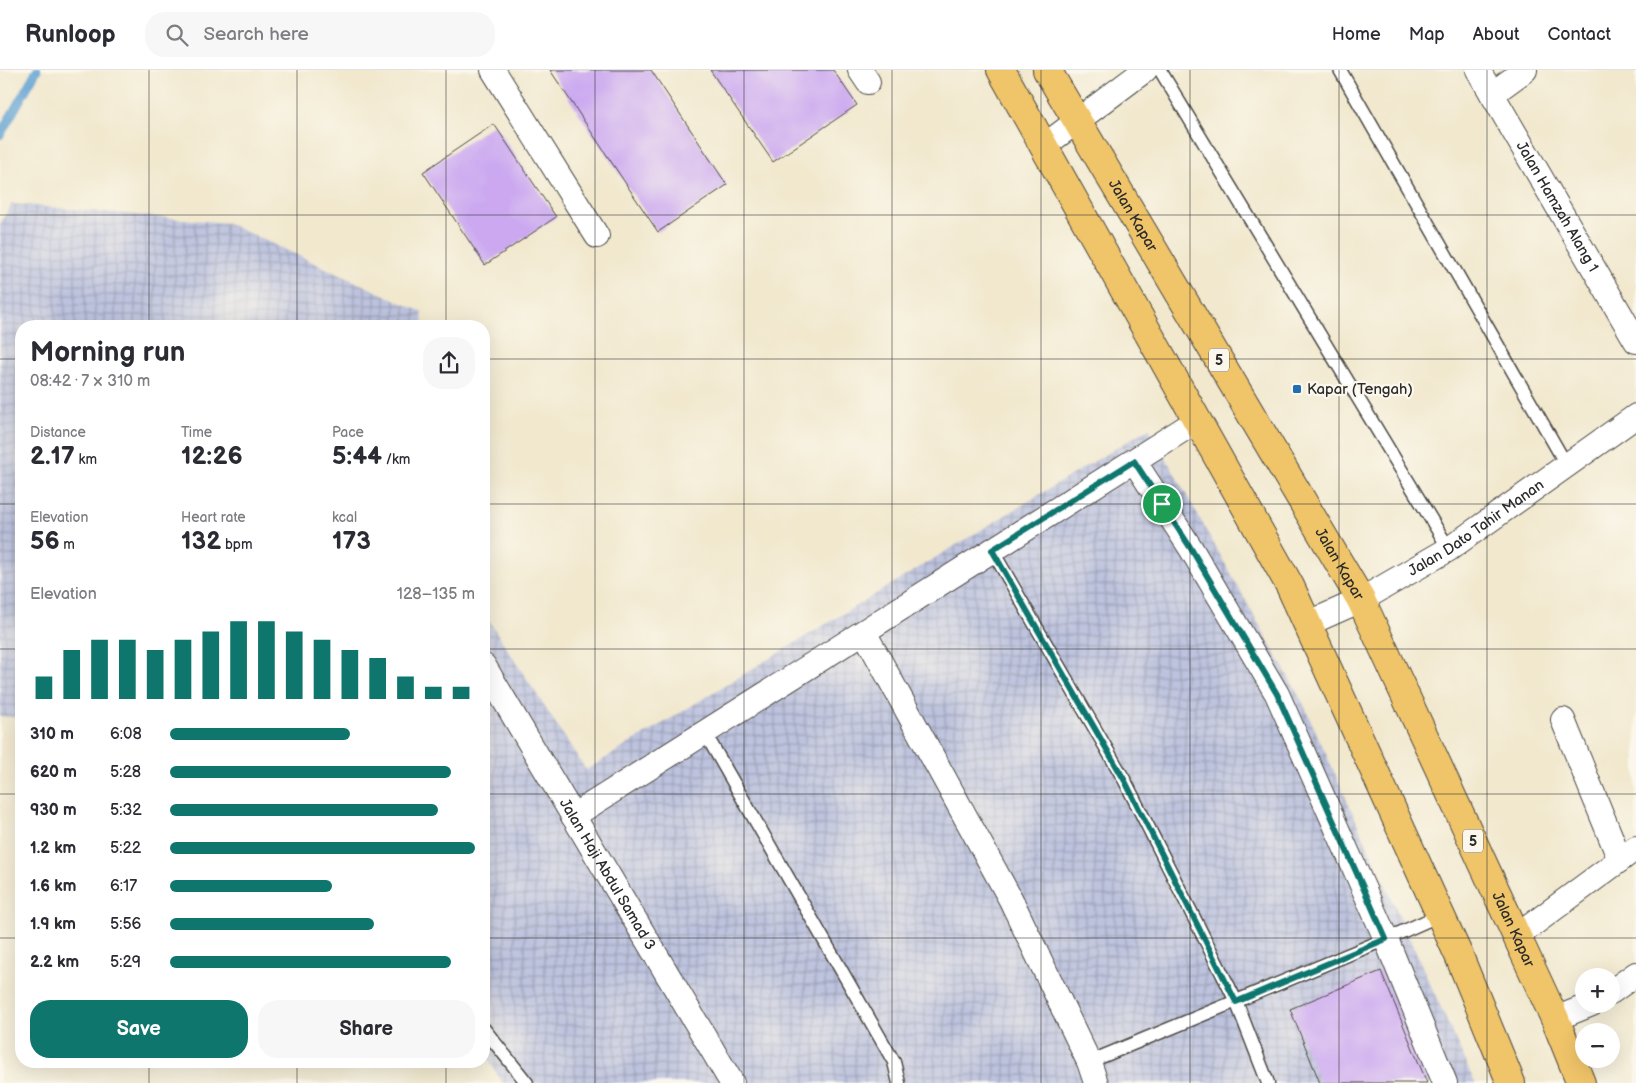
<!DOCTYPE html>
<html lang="en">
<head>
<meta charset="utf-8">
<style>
  :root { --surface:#fff; --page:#f7f7f7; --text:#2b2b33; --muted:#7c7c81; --line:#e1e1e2; --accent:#0f766e }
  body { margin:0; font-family:"Balsamiq Sans",sans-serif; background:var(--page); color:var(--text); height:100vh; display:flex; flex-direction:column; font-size:19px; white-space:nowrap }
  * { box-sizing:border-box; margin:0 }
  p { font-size:16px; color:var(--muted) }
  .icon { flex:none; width:28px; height:28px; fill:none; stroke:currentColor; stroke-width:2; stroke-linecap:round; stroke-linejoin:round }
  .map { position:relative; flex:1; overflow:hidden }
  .side { position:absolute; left:15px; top:250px; width:475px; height:748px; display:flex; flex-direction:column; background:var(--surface); border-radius:20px; box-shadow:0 5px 20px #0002 }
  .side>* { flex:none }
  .controls { position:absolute; left:1575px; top:898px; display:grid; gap:10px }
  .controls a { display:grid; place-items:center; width:45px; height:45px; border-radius:50%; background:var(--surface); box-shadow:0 5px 20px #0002; font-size:25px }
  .pin { position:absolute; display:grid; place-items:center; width:42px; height:42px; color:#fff; margin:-21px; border:2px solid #fff; border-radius:50%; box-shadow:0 1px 5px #0007 }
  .round { display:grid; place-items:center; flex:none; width:52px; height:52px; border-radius:20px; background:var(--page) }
  .headline { display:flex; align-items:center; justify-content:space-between; height:85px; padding:0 15px }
  h1 { font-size:28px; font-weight:700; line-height:38px }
  .stats { display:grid; grid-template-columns:repeat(3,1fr); gap:8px; height:85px; padding:5px 15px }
  .stats div { display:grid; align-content:center }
  .stats b { font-size:25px; font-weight:700 }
  .stats small { font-size:14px; font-weight:400 }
  .stats p { font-size:14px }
  .chart { height:140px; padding:10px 15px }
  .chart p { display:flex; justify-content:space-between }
  .chart svg { width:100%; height:90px; margin-top:5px; stroke:var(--accent); stroke-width:6 }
  .action { display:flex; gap:10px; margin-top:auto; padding:10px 15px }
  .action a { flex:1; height:58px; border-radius:20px; background:var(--accent); color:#fff; font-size:20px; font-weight:700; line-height:58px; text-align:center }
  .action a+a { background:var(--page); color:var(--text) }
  ul { padding:0 15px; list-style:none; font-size:16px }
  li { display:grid; grid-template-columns:80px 60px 1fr; align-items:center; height:38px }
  li i { height:12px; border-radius:6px; background:var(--accent) }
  header { display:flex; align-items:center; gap:30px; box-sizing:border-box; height:70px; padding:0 25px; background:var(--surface); border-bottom:1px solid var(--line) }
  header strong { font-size:24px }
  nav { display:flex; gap:28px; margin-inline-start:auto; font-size:18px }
  .search { width:350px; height:45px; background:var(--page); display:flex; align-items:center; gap:12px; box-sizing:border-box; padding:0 18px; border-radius:20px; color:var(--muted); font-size:19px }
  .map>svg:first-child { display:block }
</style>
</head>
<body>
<header>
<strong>Runloop</strong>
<div class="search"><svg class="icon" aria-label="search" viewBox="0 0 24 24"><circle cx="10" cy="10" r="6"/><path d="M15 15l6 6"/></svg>Search here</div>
<nav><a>Home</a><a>Map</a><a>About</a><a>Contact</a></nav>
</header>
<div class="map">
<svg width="1636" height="1013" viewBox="0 0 1636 1013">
  <defs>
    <pattern id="industrial-grid" width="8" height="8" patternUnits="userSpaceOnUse" patternTransform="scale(1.25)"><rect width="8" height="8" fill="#bdc3de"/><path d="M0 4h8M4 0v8" fill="none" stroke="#9a9fb4"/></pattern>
  </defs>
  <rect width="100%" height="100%" fill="#fbf7ec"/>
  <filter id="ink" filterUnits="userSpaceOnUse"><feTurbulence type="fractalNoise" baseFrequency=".02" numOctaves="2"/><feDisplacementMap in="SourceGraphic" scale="10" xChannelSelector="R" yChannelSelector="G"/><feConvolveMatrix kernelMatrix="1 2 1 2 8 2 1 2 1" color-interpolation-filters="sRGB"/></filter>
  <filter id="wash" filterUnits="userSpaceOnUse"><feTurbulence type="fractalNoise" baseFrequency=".0096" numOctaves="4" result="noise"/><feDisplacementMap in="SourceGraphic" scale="20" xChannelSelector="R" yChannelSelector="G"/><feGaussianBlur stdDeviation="1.12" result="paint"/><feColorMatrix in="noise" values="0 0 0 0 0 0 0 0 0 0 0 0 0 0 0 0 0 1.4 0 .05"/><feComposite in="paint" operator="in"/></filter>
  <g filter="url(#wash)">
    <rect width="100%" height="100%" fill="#f1e8ce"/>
    <!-- industrial -->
    <path fill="url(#industrial-grid)" d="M12,134l215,19 195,89 1,14h-402v392l-21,-2v-492z
      M1149,358l153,273 173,382h-972l-19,-30v-440l102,157z"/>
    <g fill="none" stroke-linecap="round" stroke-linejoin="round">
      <!-- stream -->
      <path stroke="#5da0d1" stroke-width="9" d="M0,65l37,-65"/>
    </g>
    <g id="blocks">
      <!-- building -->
      <path fill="#cba8f0" d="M550,0h101l76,115 -69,47z
        M710,0h123l24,35 -84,57z
        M494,54l62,93 -71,48 -62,-93z
        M1381,901l46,112h-107l-30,-74z"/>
    </g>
  </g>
  <g filter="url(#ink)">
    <use href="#blocks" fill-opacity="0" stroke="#494743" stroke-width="1"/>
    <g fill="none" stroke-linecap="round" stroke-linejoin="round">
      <!-- service casing -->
      <g stroke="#494743" stroke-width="15">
        <path id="service" d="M1160,0l289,479
          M1340,0l227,396
          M992,480l133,231 111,220 32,82
          M705,663l189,329 5,21
          M484,959l43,54
          M1089,992l297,-123 54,-24"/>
      </g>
      <!-- minor casing -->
      <g stroke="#494743" stroke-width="26">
        <g id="minor">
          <path d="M493,0l104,166"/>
          <path d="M860,0l8,12"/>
          <path id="s1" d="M1478,0l158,271"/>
          <path d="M1492,24l33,-24"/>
          <path d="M1044,76l101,-76"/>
          <path d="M1134,391l56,86 87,147 109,245 59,144"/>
          <path id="s2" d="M1307,554l54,-24 88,-51 187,-133"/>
          <path d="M864,562l147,268 78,162 7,21"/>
          <path id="s3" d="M484,596l248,417"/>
          <path d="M1563,650l57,140"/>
          <path d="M573,746l625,-396"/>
          <path d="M1517,866l119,-88"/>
          <path d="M1611,922l25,-18"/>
          <path d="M1555,949l37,-15"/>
        </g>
      </g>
      <!-- trunk casing -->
      <g stroke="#494743" stroke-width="30">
        <g id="trunk">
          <path d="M1001,0l289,516 169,370 52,127"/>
          <path id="s4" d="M1047,0l314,530 194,419 26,64"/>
        </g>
      </g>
      <!-- service -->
      <use href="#service" stroke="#fff" stroke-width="12"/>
      <!-- minor -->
      <use href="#minor" stroke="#fff" stroke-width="24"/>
      <!-- trunk -->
      <use href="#trunk" stroke="#f0c469" stroke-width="28"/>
    </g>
  </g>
  <g fill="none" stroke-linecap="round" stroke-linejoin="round" filter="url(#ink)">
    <!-- route casing -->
    <g stroke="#fff" stroke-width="10">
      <path id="route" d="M1134,391l56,86 87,147 109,245 -150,63 -111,-221 -133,-231z"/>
    </g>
    <!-- route -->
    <use href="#route" stroke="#0f766e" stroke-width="6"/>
  </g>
  <!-- grid -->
  <path fill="none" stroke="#2b2b2b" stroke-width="1" stroke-opacity="0.55" d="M149,0v256M297,0v256M446,0v256M595,0v1013M744,0v1013M892,0v1013M1041,0v1013M1190,0v1013M1339,0v1013M1487,0v1013M0,145h1636M0,289h21M484,289h1152M0,434h21M484,434h1152M0,579h21M484,579h1152M0,724h21M484,724h1152M0,868h21M484,868h1152M149,991v22M297,991v22M446,991v22"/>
  <!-- markers -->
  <rect fill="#1f6fb2" stroke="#fbf7ec" stroke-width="2" x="1292" y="314" width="10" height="10" rx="2.5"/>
  <g text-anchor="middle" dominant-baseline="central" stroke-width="4.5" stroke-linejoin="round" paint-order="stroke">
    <!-- shield labels -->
    <g fill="#fbf7ec" stroke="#696865" stroke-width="1">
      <rect x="1209" y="278.5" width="20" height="23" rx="4"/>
      <rect x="1463" y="759.5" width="20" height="23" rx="4"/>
    </g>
    <g font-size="14" font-weight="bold" fill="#2b2b2b">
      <text x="1219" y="290">5</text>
      <text x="1473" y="771">5</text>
    </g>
    <!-- street labels -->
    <g font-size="15" fill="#2b2b2b" stroke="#fbf7ec">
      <text stroke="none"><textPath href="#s1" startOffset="158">Jalan Hamzah Alang 1</textPath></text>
      <text stroke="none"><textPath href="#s4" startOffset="169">Jalan Kapar</textPath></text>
      <text stroke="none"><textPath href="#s2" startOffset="195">Jalan Dato Tahir Manan</textPath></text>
      <text stroke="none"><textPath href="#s4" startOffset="574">Jalan Kapar</textPath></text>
      <text stroke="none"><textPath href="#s3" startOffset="242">Jalan Haji Abdul Samad 3</textPath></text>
      <text stroke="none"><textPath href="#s4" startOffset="979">Jalan Kapar</textPath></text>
    </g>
    <!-- poi labels -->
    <g font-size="15" fill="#2b2b2b" stroke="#fbf7ec" text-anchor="start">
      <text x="1307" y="319">Kapar (Tengah)</text>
    </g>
  </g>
</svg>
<div class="controls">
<a>+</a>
<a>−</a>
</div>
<div class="pin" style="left:1162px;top:434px;background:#1e9e55"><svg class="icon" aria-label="arrive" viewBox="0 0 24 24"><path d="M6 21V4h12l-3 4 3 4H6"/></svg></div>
<section class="side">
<div class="headline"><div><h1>Morning run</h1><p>08:42 · 7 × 310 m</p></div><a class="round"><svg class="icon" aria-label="share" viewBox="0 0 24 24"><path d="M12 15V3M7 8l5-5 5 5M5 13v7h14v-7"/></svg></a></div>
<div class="stats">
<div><p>Distance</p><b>2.17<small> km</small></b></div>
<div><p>Time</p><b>12:26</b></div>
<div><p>Pace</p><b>5:44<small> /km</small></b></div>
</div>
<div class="stats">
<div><p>Elevation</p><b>56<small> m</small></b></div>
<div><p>Heart rate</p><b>132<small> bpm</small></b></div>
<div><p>kcal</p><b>173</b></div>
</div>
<div class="chart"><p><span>Elevation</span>128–135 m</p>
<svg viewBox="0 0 160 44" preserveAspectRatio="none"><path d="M5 44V33M15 44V20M25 44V15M35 44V15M45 44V20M55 44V15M65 44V11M75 44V6M85 44V6M95 44V11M105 44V15M115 44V20M125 44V24M135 44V33M145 44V38M155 44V38"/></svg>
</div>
<ul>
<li><b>310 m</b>6:08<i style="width:59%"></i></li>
<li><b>620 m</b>5:28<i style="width:92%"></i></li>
<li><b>930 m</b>5:32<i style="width:88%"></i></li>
<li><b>1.2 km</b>5:22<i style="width:100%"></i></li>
<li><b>1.6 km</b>6:17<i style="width:53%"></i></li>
<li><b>1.9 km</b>5:56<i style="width:67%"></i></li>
<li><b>2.2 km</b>5:29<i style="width:92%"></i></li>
</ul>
<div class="action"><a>Save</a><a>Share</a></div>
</section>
</div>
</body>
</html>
